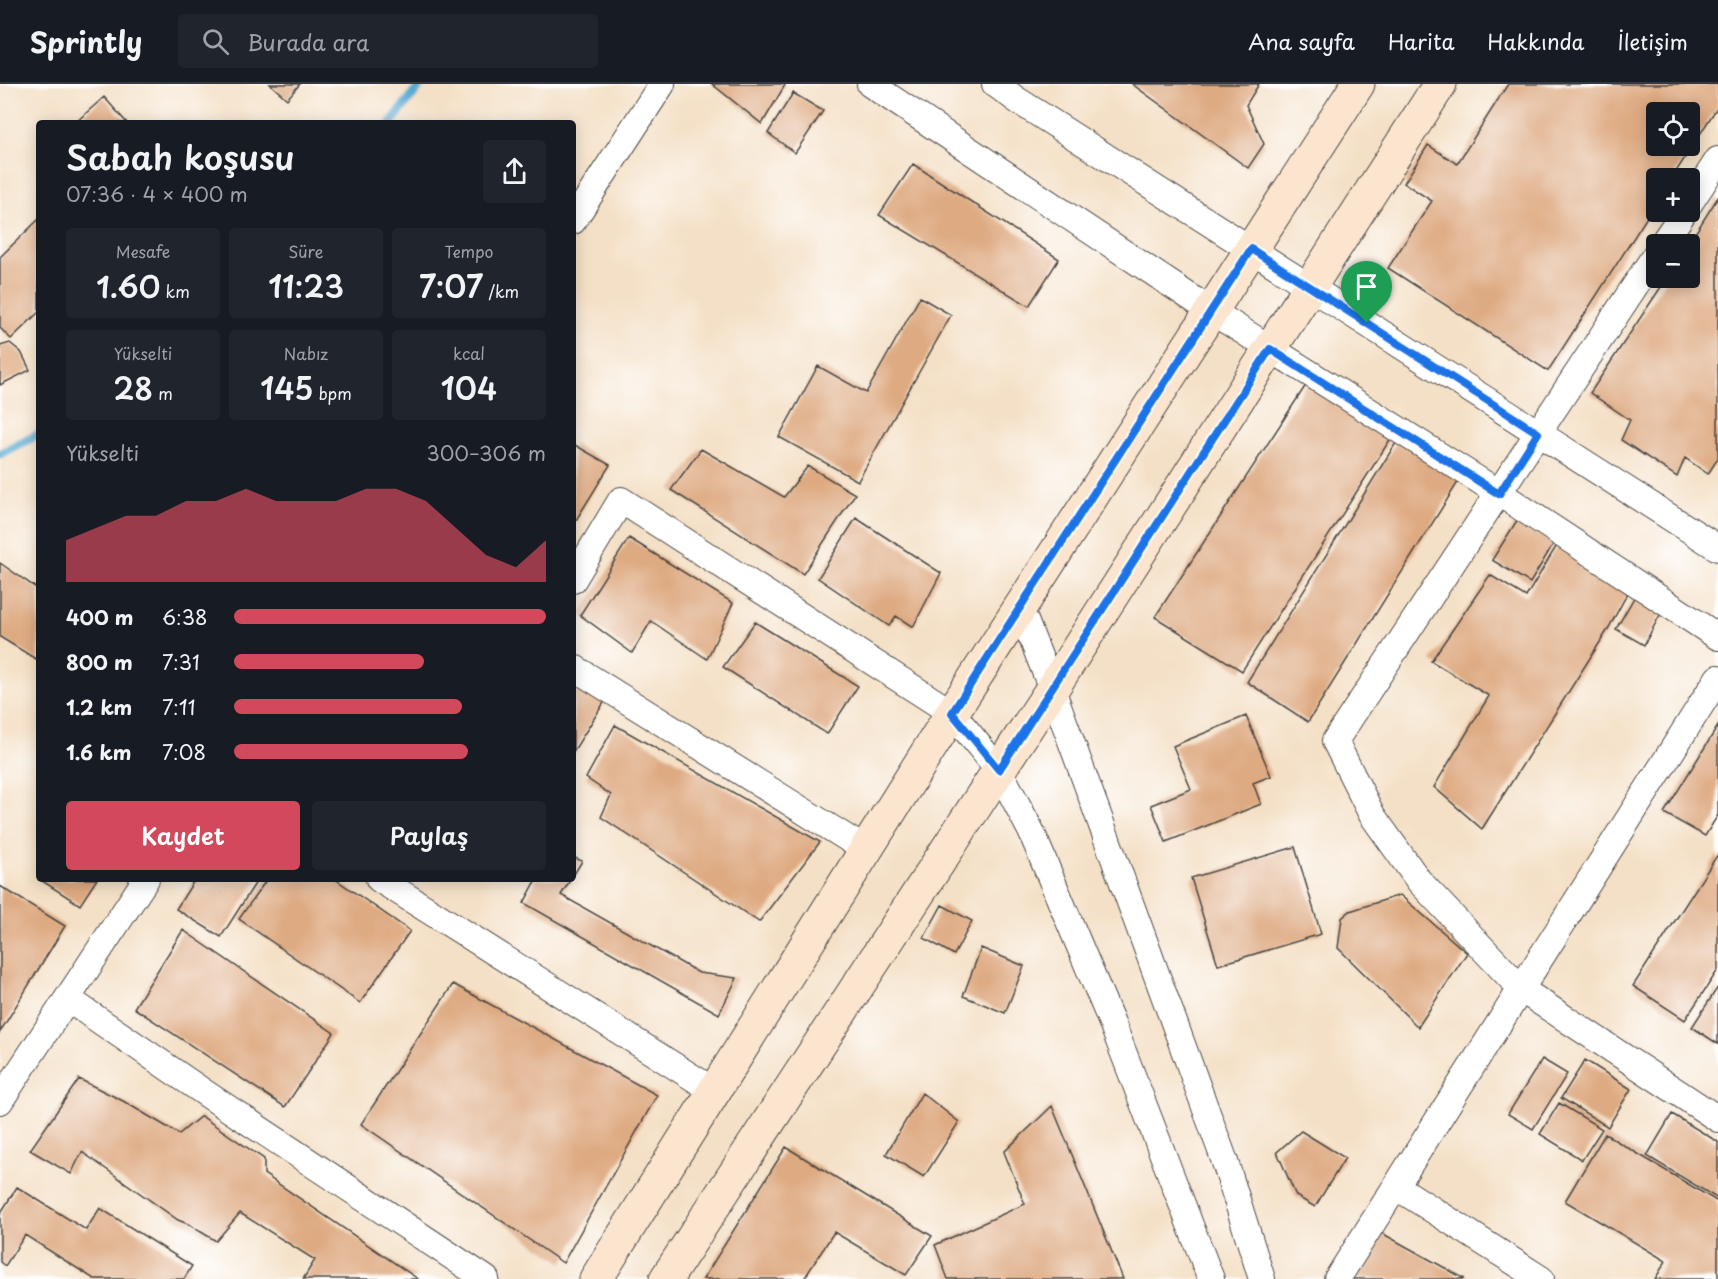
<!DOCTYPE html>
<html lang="tr">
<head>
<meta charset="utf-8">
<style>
  :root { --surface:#171b24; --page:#20242c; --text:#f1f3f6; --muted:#9ea1a6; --line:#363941; --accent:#d1495b }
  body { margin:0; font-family:"Playpen Sans",sans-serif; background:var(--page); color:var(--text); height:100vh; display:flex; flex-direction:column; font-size:22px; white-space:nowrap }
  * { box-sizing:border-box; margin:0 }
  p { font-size:20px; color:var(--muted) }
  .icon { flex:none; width:33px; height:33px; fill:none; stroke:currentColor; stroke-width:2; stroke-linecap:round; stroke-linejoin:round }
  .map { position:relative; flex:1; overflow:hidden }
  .sheet { position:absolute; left:36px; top:36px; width:540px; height:762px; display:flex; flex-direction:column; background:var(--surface); border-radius:6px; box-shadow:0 3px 15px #0003 }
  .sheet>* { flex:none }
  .tools { position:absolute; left:1646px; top:18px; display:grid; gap:12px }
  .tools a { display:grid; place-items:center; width:54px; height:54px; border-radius:6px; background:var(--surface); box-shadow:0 3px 15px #0003; font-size:30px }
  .pin { position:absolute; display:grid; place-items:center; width:51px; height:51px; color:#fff; margin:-62px -26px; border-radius:50% 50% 50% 0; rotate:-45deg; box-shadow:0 0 6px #0007 }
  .pin .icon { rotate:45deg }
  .round { display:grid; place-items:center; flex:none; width:63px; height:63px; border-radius:6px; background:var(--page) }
  .overview { display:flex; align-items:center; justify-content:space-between; height:102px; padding:0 30px }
  h1 { font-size:33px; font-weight:600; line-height:45px }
  .metrics { display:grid; grid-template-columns:repeat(3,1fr); gap:9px; height:102px; padding:6px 30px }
  .metrics div { display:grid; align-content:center; border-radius:6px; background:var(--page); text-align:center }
  .metrics b { font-size:30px; font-weight:600 }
  .metrics small { font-size:16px; font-weight:400 }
  .metrics p { font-size:16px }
  .chart { height:168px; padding:12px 30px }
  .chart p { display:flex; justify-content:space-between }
  .chart svg { width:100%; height:108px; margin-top:6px; fill:var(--accent); opacity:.7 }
  .button { display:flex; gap:12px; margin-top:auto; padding:12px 30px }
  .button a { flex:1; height:69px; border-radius:6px; background:var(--accent); color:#fff; font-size:24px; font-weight:600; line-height:69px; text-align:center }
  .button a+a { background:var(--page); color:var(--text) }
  ul { padding:0 30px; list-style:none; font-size:20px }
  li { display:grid; grid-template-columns:96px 72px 1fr; align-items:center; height:45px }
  li i { height:15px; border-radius:8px; background:var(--accent) }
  header { display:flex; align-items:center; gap:36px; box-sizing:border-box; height:84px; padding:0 30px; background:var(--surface); border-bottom:2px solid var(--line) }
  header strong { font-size:28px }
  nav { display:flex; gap:33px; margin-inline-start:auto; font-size:21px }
  .search { width:420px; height:54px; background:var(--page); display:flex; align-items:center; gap:15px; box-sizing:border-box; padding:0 21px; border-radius:6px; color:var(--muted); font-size:22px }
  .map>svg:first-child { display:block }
</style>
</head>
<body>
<header>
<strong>Sprintly</strong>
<div class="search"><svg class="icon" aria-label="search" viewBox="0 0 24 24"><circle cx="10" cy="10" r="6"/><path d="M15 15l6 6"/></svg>Burada ara</div>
<nav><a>Ana sayfa</a><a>Harita</a><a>Hakkında</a><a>İletişim</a></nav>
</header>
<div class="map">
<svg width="1718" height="1195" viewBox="0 0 1718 1195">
  <rect width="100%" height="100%" fill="#fff"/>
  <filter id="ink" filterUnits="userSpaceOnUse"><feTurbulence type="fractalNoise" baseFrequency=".0167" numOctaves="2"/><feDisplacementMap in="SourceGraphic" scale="12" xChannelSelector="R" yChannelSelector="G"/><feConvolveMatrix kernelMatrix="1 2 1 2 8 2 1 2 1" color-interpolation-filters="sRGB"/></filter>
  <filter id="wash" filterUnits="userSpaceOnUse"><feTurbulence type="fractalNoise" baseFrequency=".008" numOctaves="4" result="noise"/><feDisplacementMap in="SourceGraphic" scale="24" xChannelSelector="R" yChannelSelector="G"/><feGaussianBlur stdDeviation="1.35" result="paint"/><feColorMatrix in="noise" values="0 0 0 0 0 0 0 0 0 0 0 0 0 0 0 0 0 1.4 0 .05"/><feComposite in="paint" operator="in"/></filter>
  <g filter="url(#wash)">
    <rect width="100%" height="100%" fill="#f4e0c6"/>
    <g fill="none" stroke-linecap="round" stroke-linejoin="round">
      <!-- stream -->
      <path stroke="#56aad2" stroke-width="9" d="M391,39l30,-39
        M0,370l39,-20"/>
    </g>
    <g id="blocks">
      <!-- building -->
      <path fill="#deaa82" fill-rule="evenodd" d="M270,0h30l-13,15z
        M712,0h71l2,1 -23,39z
        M1132,0h127l-13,21 18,39 -16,24z
        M1508,0h210v22l-46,72h-16v25l-108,168 -160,-103 44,-67 -28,-18 24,-38 29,19zM1656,28h33v34h-33z
        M793,9l30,18 -28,42 -27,-20z
        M104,13l23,26h-52z
        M913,80l146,95 -30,47 -150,-91z
        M1718,113v261l-10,16 -23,-16 -8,19 -56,-37 9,-20 -40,-27 77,-115h22v-35z
        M39,135v93l-28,27 -11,-11v-71z
        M920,213l31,18 -93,166 -79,-44 39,-71 48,27z
        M10,259l11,9 9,18 -30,15v-39z
        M1306,301l87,50 -151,236 -87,-54z
        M1399,354l61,41 -152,243 -61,-40z
        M573,360l37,21 -37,60z
        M701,365l83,48 24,-31 47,28 -52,80 -132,-84z
        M1521,430l37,22 -28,47 -38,-23z
        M856,434l85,55 -28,54 -17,-11 -7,10 -71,-48z
        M629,454l104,65 -26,56 -56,-38 -19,32 -52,-38z
        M1560,456l72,45 -25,46 -125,198 -48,-42 55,-91 -58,-35 59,-86 36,22z
        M0,479l39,27v71l-39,-24z
        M1635,512l27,15 -18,34 -28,-16z
        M755,538l103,64 -31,48 -104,-67z
        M573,596l32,21 -32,51z
        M1246,632l25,60 -18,7 8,21 -95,38 -15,-37 40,-16 -18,-43z
        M615,641l205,117 -61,80 -158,-105 10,-22 -25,-17z
        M1718,642v89l-13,21 -41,-23z
        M1295,763l26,87 -103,31 -27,-87z
        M1718,770v116l-33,50 -52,-34z
        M573,773l9,4 -9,15z
        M39,795h58l-17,26z
        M195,795h63l-37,58 -45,-28z
        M267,795h68l75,52 -50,72 -121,-84z
        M537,795h34l-10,16 138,78 38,5 -18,36 -195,-111z
        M0,802l65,40 -65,106z
        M1400,811l67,58 -49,74 -80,-79 4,-30 8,-7z
        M942,821l30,16 -18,34 -30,-17z
        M183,846l151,103 -49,74 -151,-99z
        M981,864l43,18 -19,47 -42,-17z
        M453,900l204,111 -94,168 -202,-139z
        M1718,903v57l-26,-17z
        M1542,975l25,15 -34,55 -25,-15z
        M1585,976l46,29 -23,38 -47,-29z
        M79,995l44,22 56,33 22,-18 63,43v15l154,105h-115l12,-19 -75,-47 -24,28 -28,-17 -10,-4 -96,-68 -11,22 -41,-24z
        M922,1009l37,29 -35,55 -38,-23z
        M1559,1019l43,26 -20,31 -42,-26z
        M1052,1022l71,173h-175l-13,-34 90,-41 -21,-52z
        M1672,1030l46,28v57l-71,-43z
        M1301,1047l44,27 -30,49 -19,-11 -19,-44z
        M1605,1050l113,68v77h-63l11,-18 -101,-60z
        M786,1063l146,89 -26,39 -72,-43 -30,47h-101z
        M17,1103l69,43 14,-22 92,58 -8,13h-90l-69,-44 -20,31 -5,-4v-48z
        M1378,1147l87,48h-113z"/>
    </g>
  </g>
  <g filter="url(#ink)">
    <use href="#blocks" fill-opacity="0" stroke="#494642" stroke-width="1.5"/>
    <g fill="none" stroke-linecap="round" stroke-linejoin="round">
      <!-- minor casing -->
      <g stroke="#494642" stroke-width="28">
        <path id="minor" d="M870,0l341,227 288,182 219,144
          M995,0l22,16 701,448
          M1689,120l29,-44
          M573,137l89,-137
          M1662,160l22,-32
          M1656,170l-321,487 37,74 47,66 103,109 196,129
          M573,496l48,-80 331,213 47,57 32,61 81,192 99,256
          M1020,524l32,81 172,470 38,120
          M573,583l293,183
          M379,795l335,212
          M68,915l137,94 281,186
          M0,1017l146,-222
          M1397,1103l144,92
          M1337,1195l381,-601"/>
      </g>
      <!-- secondary casing -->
      <g stroke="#494642" stroke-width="35">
        <path id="secondary" d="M596,1195l356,-566 406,-629
          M666,1195l386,-590 388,-605"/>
      </g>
      <!-- minor -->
      <use href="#minor" stroke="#fff" stroke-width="26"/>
      <!-- secondary -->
      <use href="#secondary" stroke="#fbe5cf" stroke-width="33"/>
    </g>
  </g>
  <g fill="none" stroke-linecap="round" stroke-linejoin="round" filter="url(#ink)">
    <!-- route casing -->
    <g stroke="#fff" stroke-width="12">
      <path id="route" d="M1251,165l287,184 -39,61 -229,-145 -271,421 -47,-57z"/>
    </g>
    <!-- route -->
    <use href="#route" stroke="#1a73e8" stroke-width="8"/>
  </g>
</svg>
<div class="tools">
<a><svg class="icon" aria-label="locate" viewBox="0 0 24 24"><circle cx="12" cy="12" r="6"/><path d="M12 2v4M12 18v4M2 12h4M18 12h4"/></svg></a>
<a>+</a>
<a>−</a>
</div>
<div class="pin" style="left:1367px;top:239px;background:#1e9e55"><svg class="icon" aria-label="arrive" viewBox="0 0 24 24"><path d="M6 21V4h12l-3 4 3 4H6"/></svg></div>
<section class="sheet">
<div class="overview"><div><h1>Sabah koşusu</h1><p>07:36 · 4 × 400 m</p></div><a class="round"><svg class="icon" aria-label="share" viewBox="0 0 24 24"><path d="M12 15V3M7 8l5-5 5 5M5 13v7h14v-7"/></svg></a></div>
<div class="metrics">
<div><p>Mesafe</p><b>1.60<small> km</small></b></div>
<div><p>Süre</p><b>11:23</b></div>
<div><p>Tempo</p><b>7:07<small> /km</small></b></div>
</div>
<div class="metrics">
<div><p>Yükselti</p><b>28<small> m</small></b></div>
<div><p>Nabız</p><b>145<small> bpm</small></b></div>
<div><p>kcal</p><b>104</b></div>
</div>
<div class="chart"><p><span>Yükselti</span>300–306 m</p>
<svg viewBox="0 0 160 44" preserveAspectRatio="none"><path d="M0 44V27L10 22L20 17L30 17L40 11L50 11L60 6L70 11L80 11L90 11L100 6L110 6L120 11L130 22L140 33L150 38L160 27V44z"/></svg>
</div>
<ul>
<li><b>400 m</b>6:38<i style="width:100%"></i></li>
<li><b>800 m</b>7:31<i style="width:61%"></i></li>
<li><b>1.2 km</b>7:11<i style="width:73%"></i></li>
<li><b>1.6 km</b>7:08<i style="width:75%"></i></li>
</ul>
<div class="button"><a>Kaydet</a><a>Paylaş</a></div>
</section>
</div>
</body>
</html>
